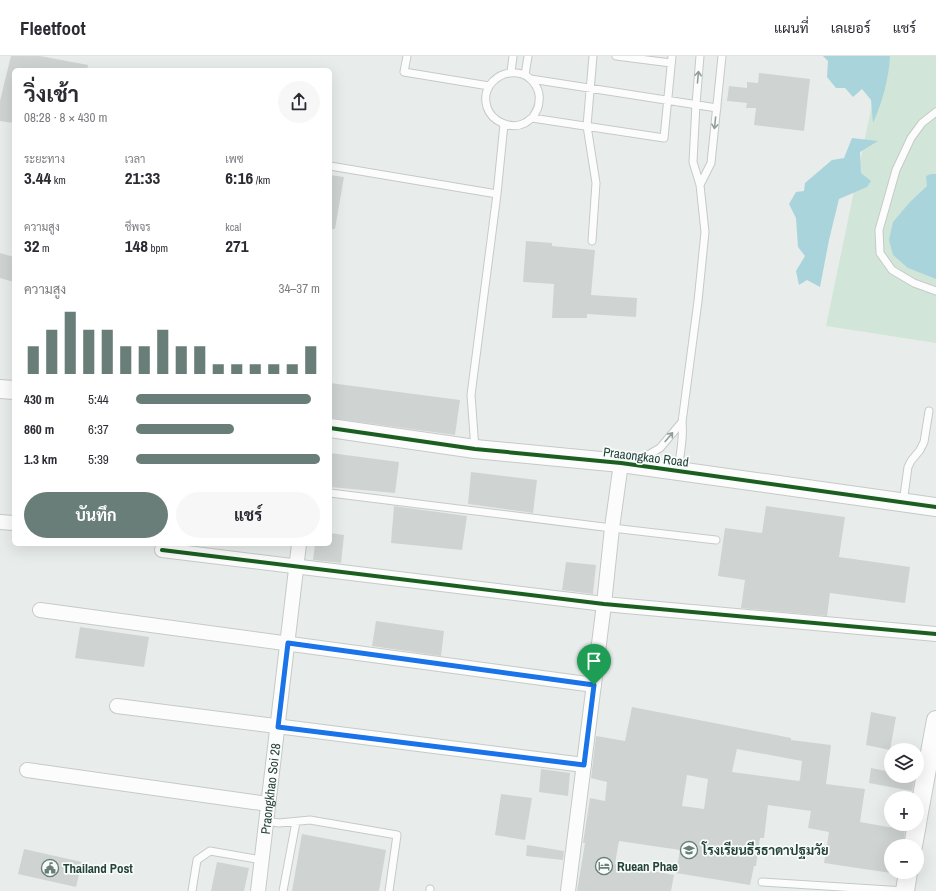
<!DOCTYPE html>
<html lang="th">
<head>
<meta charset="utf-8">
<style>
  :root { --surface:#fff; --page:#f7f7f7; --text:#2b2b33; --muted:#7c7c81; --line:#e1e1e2; --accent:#697e78 }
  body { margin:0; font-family:"Archivo Narrow",Sarabun,sans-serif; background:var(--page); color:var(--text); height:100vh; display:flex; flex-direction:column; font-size:15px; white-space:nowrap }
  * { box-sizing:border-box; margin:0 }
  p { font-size:13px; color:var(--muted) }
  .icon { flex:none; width:22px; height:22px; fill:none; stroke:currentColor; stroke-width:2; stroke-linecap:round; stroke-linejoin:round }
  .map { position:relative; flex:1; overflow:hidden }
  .details { position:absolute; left:12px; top:12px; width:320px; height:478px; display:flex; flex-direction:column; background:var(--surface); border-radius:6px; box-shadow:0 4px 16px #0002 }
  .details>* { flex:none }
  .fabs { position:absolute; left:884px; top:687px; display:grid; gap:8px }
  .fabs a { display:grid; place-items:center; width:40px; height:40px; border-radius:50%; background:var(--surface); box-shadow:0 4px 16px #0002; font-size:20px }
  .pin { position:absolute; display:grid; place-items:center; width:34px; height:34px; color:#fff; margin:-41px -17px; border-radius:50% 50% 50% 0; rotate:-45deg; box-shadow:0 0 4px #0007 }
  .pin .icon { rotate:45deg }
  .round { display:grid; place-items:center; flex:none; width:42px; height:42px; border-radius:21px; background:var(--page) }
  .summary { display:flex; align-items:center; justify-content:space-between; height:68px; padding:0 12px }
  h1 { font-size:22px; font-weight:700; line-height:30px }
  .metrics { display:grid; grid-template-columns:repeat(3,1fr); gap:6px; height:68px; padding:4px 12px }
  .metrics div { display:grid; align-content:center }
  .metrics b { font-size:17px; font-weight:700 }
  .metrics small { font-size:11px; font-weight:400 }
  .metrics p { font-size:11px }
  .chart { height:112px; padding:8px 12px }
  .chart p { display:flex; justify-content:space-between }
  .chart svg { width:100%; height:72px; margin-top:4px; stroke:var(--accent); stroke-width:6 }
  .cta { display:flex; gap:8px; margin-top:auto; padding:8px 12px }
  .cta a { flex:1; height:46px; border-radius:24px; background:var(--accent); color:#fff; font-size:16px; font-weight:700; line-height:46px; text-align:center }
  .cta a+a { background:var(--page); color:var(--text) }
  ul { padding:0 12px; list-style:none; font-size:13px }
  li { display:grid; grid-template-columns:64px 48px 1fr; align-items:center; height:30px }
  li i { height:10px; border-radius:5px; background:var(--accent) }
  header { display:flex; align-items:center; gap:24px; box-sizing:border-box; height:56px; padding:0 20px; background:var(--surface); border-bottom:1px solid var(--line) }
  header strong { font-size:19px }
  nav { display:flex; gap:22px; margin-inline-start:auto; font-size:14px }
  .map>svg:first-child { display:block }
</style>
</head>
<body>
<header>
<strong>Fleetfoot</strong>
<nav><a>แผนที่</a><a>เลเยอร์</a><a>แชร์</a></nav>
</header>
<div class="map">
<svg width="936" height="835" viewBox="0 0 936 835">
  <rect width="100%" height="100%" fill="#e8edeb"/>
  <!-- green -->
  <path fill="#d1e6d8" d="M882,0h54v287l-110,-17z"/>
  <!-- water -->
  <path fill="#a9d4db" d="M823,0h67c-1,23 -8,47 -17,67l-2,-23 -9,-11 -9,8 -8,-9h-9l-9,-11 1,-16z
    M852,82l26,3 -18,11 1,21 10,8 -4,6 -28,12 -10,41 -9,47 -13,-7 -8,5 -3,-14 9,-15 -7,-9 -2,-29 -7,-14 7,-12 8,-1 1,-8 27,-23 12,-2z
    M931,118h5v105l-28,-11 -15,-13 -4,-15 4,-18 17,-20 17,-16 -1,-10z"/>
  <!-- building -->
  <path fill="#cfd4d2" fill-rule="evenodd" d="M11,0h29l48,9 -1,5h-73v53l-14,-2v-20z
    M759,17l51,6 -6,52 -50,-6 2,-17h-10l1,-5 -20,-2 2,-15 18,2v-6l11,1z
    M330,119l14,2 -9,52h-5z
    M526,185l26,2v3l43,4 -4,45 46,3 -1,19 -49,-3v4h-35l2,-34 -31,-2z
    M0,197l14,4v25l-14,-4z
    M330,327l130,17 -5,35 -125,-17z
    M330,397l69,9 -4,31 -65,-6z
    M471,416l66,8 -4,33 -65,-9z
    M394,450l73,10 -5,34 -71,-7z
    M766,450l79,11 -6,40 71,10 -5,36 -75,-10 -3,23 -86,-8 4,-28 -27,-4 7,-48 37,5z
    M330,477l14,2 -3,28 -28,-3 2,-16h15z
    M566,506l30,3 -3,29 -31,-4z
    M376,565l68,10 -3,25 -69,-10z
    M80,571l69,10 -5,30 -69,-9z
    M632,651l159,31v2l40,5 -5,39 39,5 -5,33 45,8 -2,16h-12v27l-67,-10 5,-31 -21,-4 3,-17 -43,-6 -4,33h-4l-4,28h-2l-4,19 -74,-12 4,-23 -61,-9 -4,23 59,11 -3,16h-94l8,-48h-2l7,-45 15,3 2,-19 -16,-4 5,-42 29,5zM737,693l65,12 -2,18 -1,2 -67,-9zM687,719l21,4 -4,30 -22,-3z
    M871,656l25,5 -6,33 -24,-5z
    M871,712l20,4v4l24,1 -3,14 -43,-8z
    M541,713l29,4 -2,23 -29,-4z
    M501,738l31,4 -7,42 -30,-5z
    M302,778l84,16 -7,41h-87z
    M527,789l37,6 -1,9 -37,-4z
    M24,793l58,13 -6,25 -58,-13z
    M217,806l32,6 -5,23h-33z"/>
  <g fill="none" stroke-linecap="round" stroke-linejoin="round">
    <!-- service casing -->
    <g stroke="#c5cac8" stroke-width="9">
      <path id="service" d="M407,0l-3,16 85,14
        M616,0l55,7
        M511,16l2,-16
        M525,19l3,-19
        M531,23l186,29
        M936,56l-14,11 -11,15 -15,32 -17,60 1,23 12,17 22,13 22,8
        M532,62c4,-6 7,-10 7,-17 2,-13 -9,-27 -22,-28 -19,-2 -36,14 -30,34 5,15 24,23 38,16 2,-1 5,-4 7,-5l132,20 8,-82
        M330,110l167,28
        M700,129l11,-22 11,-107
        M592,185l4,-58 -9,-57 6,-70
        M475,393l-4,-54 26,-201 7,-70
        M636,406l24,-14 22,-26
        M678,414c2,-16 6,-32 4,-48l16,-121 7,-69 -5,-47 -7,-23 3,-58 4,-48
        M330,437l282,35 104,12
        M903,447l5,-36 3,-6 9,-11 4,-8 5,-31
        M266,765l13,2 31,-3 87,15 -8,56
        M762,826l143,9
        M192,835l5,-31 13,-9 52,9
        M283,835l13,-69
        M430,835v-2"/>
    </g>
    <!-- minor casing -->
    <g stroke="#c5cac8" stroke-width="16">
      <g id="minor">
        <path d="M0,466l14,1"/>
        <path d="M162,494l442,54 332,30"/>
        <path d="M40,554l554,75"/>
        <path d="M117,650l467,59"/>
        <path d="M27,714l241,34"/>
        <path id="s1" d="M258,835l41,-347"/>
        <path d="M568,835l36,-287 8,-76 9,-65"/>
      </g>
    </g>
    <!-- tertiary casing -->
    <g stroke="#c5cac8" stroke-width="20">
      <path id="tertiary" d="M0,333l14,1
        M330,372l145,21 146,14 315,44
        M917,767l19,-103
        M913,790l4,-22
        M905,835l3,-19"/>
    </g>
    <!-- service -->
    <use href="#service" stroke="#fcfcfc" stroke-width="7"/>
    <!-- minor -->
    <use href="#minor" stroke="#fcfcfc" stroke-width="14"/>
    <!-- tertiary -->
    <use href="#tertiary" stroke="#fcfcfc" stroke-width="18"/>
    <!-- cycleway casing -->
    <g stroke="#f7fbf9" stroke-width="6">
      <path id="cycleway" d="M330,372l145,21 146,14 315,44
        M162,494l442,54 332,30"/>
    </g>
    <!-- cycleway -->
    <use href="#cycleway" stroke="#1b5e20" stroke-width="4"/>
  </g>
  <!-- one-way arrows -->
  <defs><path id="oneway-shaft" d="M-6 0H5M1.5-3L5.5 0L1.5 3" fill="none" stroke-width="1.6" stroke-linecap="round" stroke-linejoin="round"/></defs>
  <g stroke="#909f9b">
    <use href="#oneway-shaft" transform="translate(698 21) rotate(-85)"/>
    <use href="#oneway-shaft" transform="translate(715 67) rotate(96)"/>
    <use href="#oneway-shaft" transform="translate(669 381) rotate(-50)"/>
  </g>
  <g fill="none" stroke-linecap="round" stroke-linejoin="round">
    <!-- route casing -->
    <g stroke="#fff" stroke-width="8">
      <path id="route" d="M288,587l306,42 -10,80 -306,-38z"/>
    </g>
    <!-- route -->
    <use href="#route" stroke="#1a73e8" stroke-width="5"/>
  </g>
  <!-- icons -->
  <defs>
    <g id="school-ring" transform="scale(0.9)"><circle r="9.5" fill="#f7fbf9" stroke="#697e78" stroke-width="1.5"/><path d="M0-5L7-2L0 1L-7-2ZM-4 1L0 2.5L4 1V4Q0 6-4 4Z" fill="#697e78"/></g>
    <g id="hotel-ring" transform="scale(0.9)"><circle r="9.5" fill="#f7fbf9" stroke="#697e78" stroke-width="1.5"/><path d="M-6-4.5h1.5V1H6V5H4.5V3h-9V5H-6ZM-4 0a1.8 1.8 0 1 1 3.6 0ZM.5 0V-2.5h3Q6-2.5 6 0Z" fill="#697e78"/></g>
    <g id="civic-ring" transform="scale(0.9)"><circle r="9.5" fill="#f7fbf9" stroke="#697e78" stroke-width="1.5"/><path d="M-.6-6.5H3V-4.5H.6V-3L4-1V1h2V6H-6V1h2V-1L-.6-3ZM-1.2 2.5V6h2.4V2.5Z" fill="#697e78"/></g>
  </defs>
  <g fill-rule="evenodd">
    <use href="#school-ring" x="689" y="794"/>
    <use href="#hotel-ring" x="604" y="810"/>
    <use href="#civic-ring" x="50" y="812"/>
  </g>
  <g text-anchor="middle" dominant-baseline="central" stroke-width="3.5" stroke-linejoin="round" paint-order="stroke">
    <!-- street labels -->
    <g font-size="13" fill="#24423a" stroke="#f7fbf9">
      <text transform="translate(646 401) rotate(7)">Praaongkao Road</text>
      <text stroke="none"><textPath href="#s1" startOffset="103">Praongkhao Soi 28</textPath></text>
    </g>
    <!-- poi labels -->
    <g font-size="13" font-weight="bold" fill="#24423a" stroke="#f7fbf9" text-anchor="start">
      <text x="702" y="794">โรงเรียนธีรธาดาปฐมวัย</text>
      <text x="617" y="810">Ruean Phae</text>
      <text x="63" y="812">Thailand Post</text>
    </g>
  </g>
</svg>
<div class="fabs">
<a><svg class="icon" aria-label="layers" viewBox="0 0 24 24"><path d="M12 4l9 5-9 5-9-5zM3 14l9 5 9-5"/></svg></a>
<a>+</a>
<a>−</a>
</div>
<div class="pin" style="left:594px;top:629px;background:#1e9e55"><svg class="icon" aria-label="arrive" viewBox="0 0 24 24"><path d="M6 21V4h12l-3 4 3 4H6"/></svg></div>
<section class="details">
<div class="summary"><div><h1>วิ่งเช้า</h1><p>08:28 · 8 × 430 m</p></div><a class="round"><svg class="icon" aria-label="share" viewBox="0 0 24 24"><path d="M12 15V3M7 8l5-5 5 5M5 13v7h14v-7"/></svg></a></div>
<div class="metrics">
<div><p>ระยะทาง</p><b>3.44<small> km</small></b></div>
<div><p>เวลา</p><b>21:33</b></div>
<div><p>เพซ</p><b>6:16<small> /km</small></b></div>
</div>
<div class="metrics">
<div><p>ความสูง</p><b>32<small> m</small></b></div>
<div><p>ชีพจร</p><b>148<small> bpm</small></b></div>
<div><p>kcal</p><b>271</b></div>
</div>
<div class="chart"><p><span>ความสูง</span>34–37 m</p>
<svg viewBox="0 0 160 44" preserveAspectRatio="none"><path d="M5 44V27M15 44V17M25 44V6M35 44V17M45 44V17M55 44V27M65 44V27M75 44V17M85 44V27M95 44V27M105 44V38M115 44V38M125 44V38M135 44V38M145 44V38M155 44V27"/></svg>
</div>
<ul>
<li><b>430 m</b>5:44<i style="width:95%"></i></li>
<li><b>860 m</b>6:37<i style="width:53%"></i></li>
<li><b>1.3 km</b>5:39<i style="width:100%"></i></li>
</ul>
<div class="cta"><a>บันทึก</a><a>แชร์</a></div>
</section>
</div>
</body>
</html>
